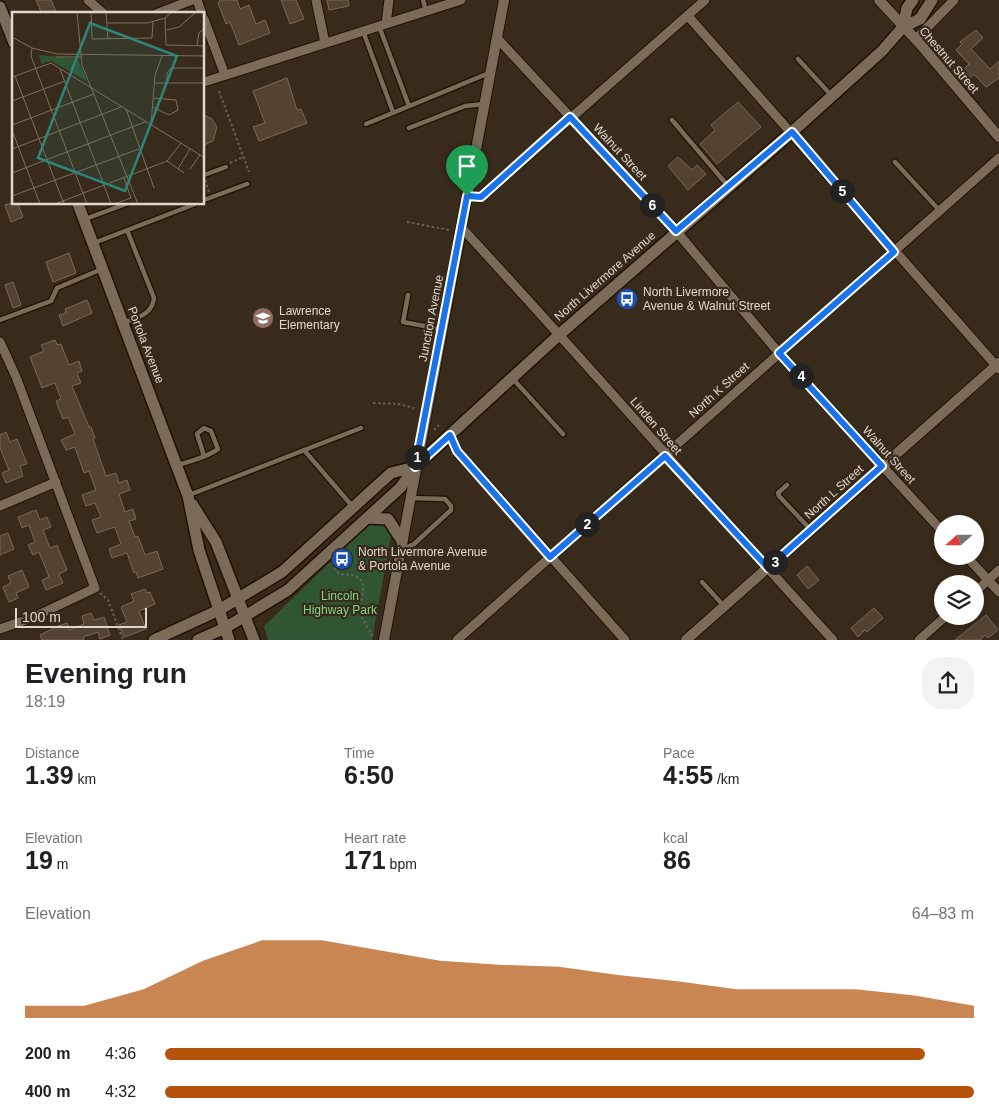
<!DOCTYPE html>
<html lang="en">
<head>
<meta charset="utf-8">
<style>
  :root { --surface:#fff; --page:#f2f2f2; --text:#202124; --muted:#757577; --accent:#b45309 }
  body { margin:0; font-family:Helvetica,sans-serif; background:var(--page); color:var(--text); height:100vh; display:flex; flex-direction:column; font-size:19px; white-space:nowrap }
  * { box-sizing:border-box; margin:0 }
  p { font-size:16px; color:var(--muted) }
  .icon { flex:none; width:28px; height:28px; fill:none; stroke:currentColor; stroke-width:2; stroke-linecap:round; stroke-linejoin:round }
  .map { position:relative; height:640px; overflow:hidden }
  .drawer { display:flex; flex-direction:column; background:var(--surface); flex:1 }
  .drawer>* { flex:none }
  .needle { width:32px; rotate:249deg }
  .buttons { position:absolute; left:934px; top:515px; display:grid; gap:10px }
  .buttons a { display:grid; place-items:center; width:50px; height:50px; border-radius:50%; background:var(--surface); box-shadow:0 2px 8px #0003; font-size:25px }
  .scale { position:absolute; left:15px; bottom:12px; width:132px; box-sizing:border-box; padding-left:5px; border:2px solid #e0d7ce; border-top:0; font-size:14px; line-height:18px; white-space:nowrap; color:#e0d7ce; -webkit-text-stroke:4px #392b1b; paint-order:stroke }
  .pin { position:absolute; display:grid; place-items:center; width:42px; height:42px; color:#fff; margin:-51px -21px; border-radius:50% 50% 50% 0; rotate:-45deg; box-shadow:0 0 5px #0007 }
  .pin .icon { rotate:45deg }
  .km { position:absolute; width:25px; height:25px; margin:-12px; border-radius:50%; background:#222; color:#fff; font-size:14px; line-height:25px; text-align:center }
  .round { display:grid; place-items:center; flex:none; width:52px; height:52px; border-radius:20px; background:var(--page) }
  .headline { display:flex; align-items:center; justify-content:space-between; height:85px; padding:0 25px }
  h1 { font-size:28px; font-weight:800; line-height:38px }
  .stats { display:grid; grid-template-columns:repeat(3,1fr); gap:8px; height:85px; padding:5px 25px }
  .stats div { display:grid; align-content:center }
  .stats b { font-size:25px; font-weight:800 }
  .stats small { font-size:14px; font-weight:400 }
  .stats p { font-size:14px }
  .chart { height:140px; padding:10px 25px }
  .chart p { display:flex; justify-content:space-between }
  .chart svg { width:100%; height:90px; margin-top:5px; fill:var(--accent); opacity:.7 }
  ul { padding:0 25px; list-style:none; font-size:16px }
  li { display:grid; grid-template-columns:80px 60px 1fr; align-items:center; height:38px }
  li i { height:12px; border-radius:6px; background:var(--accent) }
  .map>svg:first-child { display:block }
</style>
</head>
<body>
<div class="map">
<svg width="999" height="640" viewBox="0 0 999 640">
  <rect width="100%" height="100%" fill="#392b1b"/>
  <!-- green -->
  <path fill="#2f5532" d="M378,516l16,4 -22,120h-104l-4,-14z"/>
  <!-- building -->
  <path fill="#524333" stroke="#786857" d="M36,0h15l6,14h-15z
    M220,0h17l3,9 9,-4 7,19 9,-4 5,13 -31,12 -9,-23 -4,2 -8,-21z
    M281,0h15l8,19 -14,5z
    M327,0h21l1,6 -20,4z
    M976,30l7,8 -12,11 19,20 9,-8v17l-13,9 -10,-11 -3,-1 -3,3 -7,-8 6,-6 -13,-14 6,-6 -2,-2z
    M287,78l10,32 4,-1 6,14 -48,18 -6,-14 12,-4 -12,-32z
    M738,102l23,25 -44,37 -17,-20 15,-14 -4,-5z
    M204,115l8,4 5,8 -4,14 -9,4z
    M678,157l14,13 5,-5 9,9 -18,16 -20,-24z
    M14,202v2h4l5,13 -12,5 -6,-17z
    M69,253l7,20 -23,9 -7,-20z
    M13,282l8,23 -8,3 -8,-23z
    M87,300l5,13 -29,13 -4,-11 7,-2 -1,-4z
    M55,340l2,5 4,-1 8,21 10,-4 3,10 -5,2 4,10 -9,3 17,41h2l4,11 -2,1 13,37 10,-3 3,10 8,-3 3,10 -11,4 6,18 8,-3 3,10 -7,2 6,16 3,-1 7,19 12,-4 6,18 -25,9 -2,-6 -2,1 -7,-20 -15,5 -3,-9 12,-5 -6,-17 -18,6 -5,-13 9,-3 -6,-14 -9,3 -4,-11 14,-5 -7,-19 -5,2 -9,-26 -9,3 -5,-10 14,-6 -7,-17 -5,2 -7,-18 5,-2 -6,-16 -13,5 -12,-31 14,-6 -3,-6z
    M6,432l4,10 7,-3 10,25 -7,2 3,10 -17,7 -4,-10 7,-3 -9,-22v-13z
    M36,510l4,10 7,-3 4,10 -8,3 7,18 7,-3 10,25 -8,4 4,9 -17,7 -4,-10 7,-3 -3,-8 -7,-17 -6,3 -5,-10 7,-3 -6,-17 -7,3 -4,-11z
    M8,533l6,16 -14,6v-19z
    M807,566l12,14 -11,9 -11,-14z
    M22,570l7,17 -13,6 2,5 -9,4 -6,-15 8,-4 -3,-7z
    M145,589l2,4 3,-1 5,12 -16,7 7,18 -22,8 -5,-12 8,-3 -6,-15 13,-6 -3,-7z
    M874,608l9,10 -16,14 -2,-2 -7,7 -7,-9z
    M91,613l3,7 10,-3 6,18 -10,4 -2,-7 -15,5 1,3h-42l-2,-5 18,-9 9,-3 2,7 15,-6 -2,-8z
    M986,615l12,15 -10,8 -3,-3 -5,5h-25z"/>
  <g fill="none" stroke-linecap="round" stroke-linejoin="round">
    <!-- service casing -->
    <g stroke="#201305" stroke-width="7">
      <path id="service" d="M423,0l3,11
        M379,26l30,80
        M363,31l30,81
        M798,59l33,36
        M672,120l56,66
        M366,124l123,-51
        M409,128l56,-22 19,-2
        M895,162l45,49
        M204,175l22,-8
        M204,200l43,-16
        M85,219l41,-15
        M94,243l101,-39
        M408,295l-5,27 38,7
        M0,320l51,-19 6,-13 45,-19
        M124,323c14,-6 28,-8 30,-25l-27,-68
        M513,379l50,55
        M304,450l49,57
        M178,465c12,-4 30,-8 40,-16l-7,-18 -7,-3 -7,6 7,22
        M787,485l-9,8 1,3 31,33
        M189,495l172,-67
        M401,550l13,-6 37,-34v-4l-6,-7 -35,-1
        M702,582l21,23"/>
    </g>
    <!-- minor casing -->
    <g stroke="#201305" stroke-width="11">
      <path id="minor" d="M88,0l16,14
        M197,0l5,14
        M316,0l9,43
        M156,14l36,-14
        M688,16l311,353
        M204,19l21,56
        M386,24l3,-24
        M497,38l179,193 103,122 163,178
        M916,39l38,-39
        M204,82l257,-82
        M467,196l14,1 224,-197
        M461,227c126,136 247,277 372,413
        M0,342l16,35 79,211 -61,29 -34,12
        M450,435l7,16 168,189
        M0,506l56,-24
        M966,556l33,36
        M975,592l24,-22
        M457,640l542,-482
        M919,640l27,-24"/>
    </g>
    <!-- tertiary casing -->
    <g stroke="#201305" stroke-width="12">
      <path id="tertiary" d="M879,0l41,44 79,93
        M384,640l120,-640
        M686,640l313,-277"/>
    </g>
    <!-- secondary casing -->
    <g stroke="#201305" stroke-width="14">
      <path id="secondary" d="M0,7l14,36
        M903,27l4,-19 6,-8
        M78,204l110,292 11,54 30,90
        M192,504l24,38 38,98
        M367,518l21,1 14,22
        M154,640l65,-30 63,-38 109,-99 24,-6
        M198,640l27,-12 63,-38 112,-102 18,-24 142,-130 232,-202 90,-81 21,-24 17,-8 12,-19"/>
    </g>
    <!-- path -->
    <path stroke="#6c6052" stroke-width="2" stroke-dasharray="2.5 2.5" stroke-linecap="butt" d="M219,91l30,81
      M230,163l13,-6
      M205,180l4,12
      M407,222l42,8
      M373,403l26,1 15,4
      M434,430l5,-5
      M334,568l5,6c5,1 9,0 13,1 19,4 9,24 6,35l15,27
      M100,593l8,7 15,40"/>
    <!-- service -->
    <use href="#service" stroke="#7b6c5a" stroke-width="4.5"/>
    <!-- minor -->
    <use href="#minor" stroke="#7b6c5a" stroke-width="9"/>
    <!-- tertiary -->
    <use href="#tertiary" stroke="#7b6c5a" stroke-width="10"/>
    <!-- secondary -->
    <use href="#secondary" stroke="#7b6c5a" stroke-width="11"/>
  </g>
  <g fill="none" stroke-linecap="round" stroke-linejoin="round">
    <!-- route casing -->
    <g stroke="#fff" stroke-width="10">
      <path id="route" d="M570,117l106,114 116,-99 102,120 -115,101 103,113 -114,102 -103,-112 -115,101 -93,-106 -7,-16 -35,32 52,-271 14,1z"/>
    </g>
    <!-- route -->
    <use href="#route" stroke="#1a73e8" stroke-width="6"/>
  </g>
  <!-- icons -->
  <defs>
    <g id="bus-disc" transform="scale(1.125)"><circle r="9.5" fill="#1a4fb4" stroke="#392b1b"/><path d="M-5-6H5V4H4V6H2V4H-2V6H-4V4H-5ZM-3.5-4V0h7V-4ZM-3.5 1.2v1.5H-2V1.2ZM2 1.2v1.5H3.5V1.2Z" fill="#fff"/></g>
    <g id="school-disc" transform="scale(1.125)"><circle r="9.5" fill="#8d6e63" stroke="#392b1b"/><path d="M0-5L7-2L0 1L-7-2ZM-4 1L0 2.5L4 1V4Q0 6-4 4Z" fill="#fff"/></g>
  </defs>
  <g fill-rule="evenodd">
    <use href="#bus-disc" x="627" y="299"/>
    <use href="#school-disc" x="263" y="318"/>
    <use href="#bus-disc" x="342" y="559"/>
  </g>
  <g text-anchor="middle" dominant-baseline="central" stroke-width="4.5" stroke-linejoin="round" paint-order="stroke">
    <!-- street labels -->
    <g font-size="12" fill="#e0d7ce" stroke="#392b1b">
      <text transform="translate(949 60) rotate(49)">Chestnut Street</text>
      <text transform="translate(620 152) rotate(47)">Walnut Street</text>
      <text transform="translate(605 276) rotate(-41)">North Livermore Avenue</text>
      <text transform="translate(431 318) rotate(-79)">Junction Avenue</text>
      <text transform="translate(146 345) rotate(69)">Portola Avenue</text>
      <text transform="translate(719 390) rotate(-42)">North K Street</text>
      <text transform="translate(656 426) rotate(49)">Linden Street</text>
      <text transform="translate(889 455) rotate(48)">Walnut Street</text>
      <text transform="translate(834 492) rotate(-42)">North L Street</text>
    </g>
    <!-- poi labels -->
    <g font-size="12" fill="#e0d7ce" stroke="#392b1b" text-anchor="start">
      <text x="643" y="292">North Livermore<tspan x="643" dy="14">Avenue &amp; Walnut Street</tspan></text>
      <text x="279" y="311">Lawrence<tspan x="279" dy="14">Elementary</tspan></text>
      <text x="358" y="552">North Livermore Avenue<tspan x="358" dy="14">&amp; Portola Avenue</tspan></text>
    </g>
    <!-- park labels -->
    <g font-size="12" fill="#7fd886" stroke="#392b1b">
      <text x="340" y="596">Lincoln<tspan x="340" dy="14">Highway Park</tspan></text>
    </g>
  </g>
  <!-- overview -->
  <g transform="translate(12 12)">
    <rect width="192" height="192" fill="#392b1b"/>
    <path d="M27,43l39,4 9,22 -36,-20 -10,3z" fill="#2f5532"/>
    <path fill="none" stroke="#7c7063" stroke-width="1" d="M65,0l5,53 56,139M79,0l1,27 60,-1 1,-16M94,0l2,27M153,6l1,27 39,1M95,11h40l18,-5 7,-6M155,18l12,-3 17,-15M0,25l20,11 25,6 148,2M185,33l2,-12 6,-5M20,36l-1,8 56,148M44,45h25M48,57l51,135M3,64l49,128M0,65l39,-14 154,95M143,71h50M155,71v-10l4,-5h34M0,89l53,-20M141,95l16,8 9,-5 -2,-10 -22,-2M114,97l28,79M0,113l82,-31M139,113l4,-50 7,-19M0,118l28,74M0,137l109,-42M155,149l17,12M166,157l12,-20M178,157l10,-14M0,161l133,-51M0,184l127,-47M43,192l112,-43 14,-18M102,192l17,-6 -7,-20"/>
    <path fill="#2e857c" fill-opacity="0.15" stroke="#2e857c" stroke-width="2.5" d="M78,11l87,33 -52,135 -87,-33z"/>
    <rect width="192" height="192" fill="none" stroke="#e0d7ce" stroke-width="2.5"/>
  </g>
</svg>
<div class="buttons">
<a><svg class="needle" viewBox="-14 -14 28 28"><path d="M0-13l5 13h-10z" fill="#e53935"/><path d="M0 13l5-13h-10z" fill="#757577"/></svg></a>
<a><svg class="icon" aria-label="layers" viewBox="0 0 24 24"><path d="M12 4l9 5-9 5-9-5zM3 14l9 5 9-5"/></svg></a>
</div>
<div class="scale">100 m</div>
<div class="pin" style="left:467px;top:196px;background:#1e9e55"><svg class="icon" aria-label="arrive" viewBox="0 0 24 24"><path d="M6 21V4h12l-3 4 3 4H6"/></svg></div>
<b class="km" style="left:417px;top:457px">1</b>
<b class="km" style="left:587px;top:524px">2</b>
<b class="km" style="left:775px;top:562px">3</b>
<b class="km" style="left:801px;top:376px">4</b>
<b class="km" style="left:842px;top:191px">5</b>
<b class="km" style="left:652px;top:205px">6</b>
</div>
<section class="drawer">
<div class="headline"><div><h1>Evening run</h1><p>18:19</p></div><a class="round"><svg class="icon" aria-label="share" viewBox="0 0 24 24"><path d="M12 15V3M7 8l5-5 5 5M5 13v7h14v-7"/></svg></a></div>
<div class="stats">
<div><p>Distance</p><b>1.39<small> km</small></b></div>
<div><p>Time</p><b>6:50</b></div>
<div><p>Pace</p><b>4:55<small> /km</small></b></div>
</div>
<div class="stats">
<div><p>Elevation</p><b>19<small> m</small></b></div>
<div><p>Heart rate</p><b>171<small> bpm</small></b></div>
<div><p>kcal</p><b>86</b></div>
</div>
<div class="chart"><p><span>Elevation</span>64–83 m</p>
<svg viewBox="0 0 160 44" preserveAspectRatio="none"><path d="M0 44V38L10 38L20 30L30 16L40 6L50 6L60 11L70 16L80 18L90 19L100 23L110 26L120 30L130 30L140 30L150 33L160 38V44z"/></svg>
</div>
<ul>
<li><b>200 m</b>4:36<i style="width:94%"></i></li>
<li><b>400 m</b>4:32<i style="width:100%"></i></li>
</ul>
</section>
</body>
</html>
